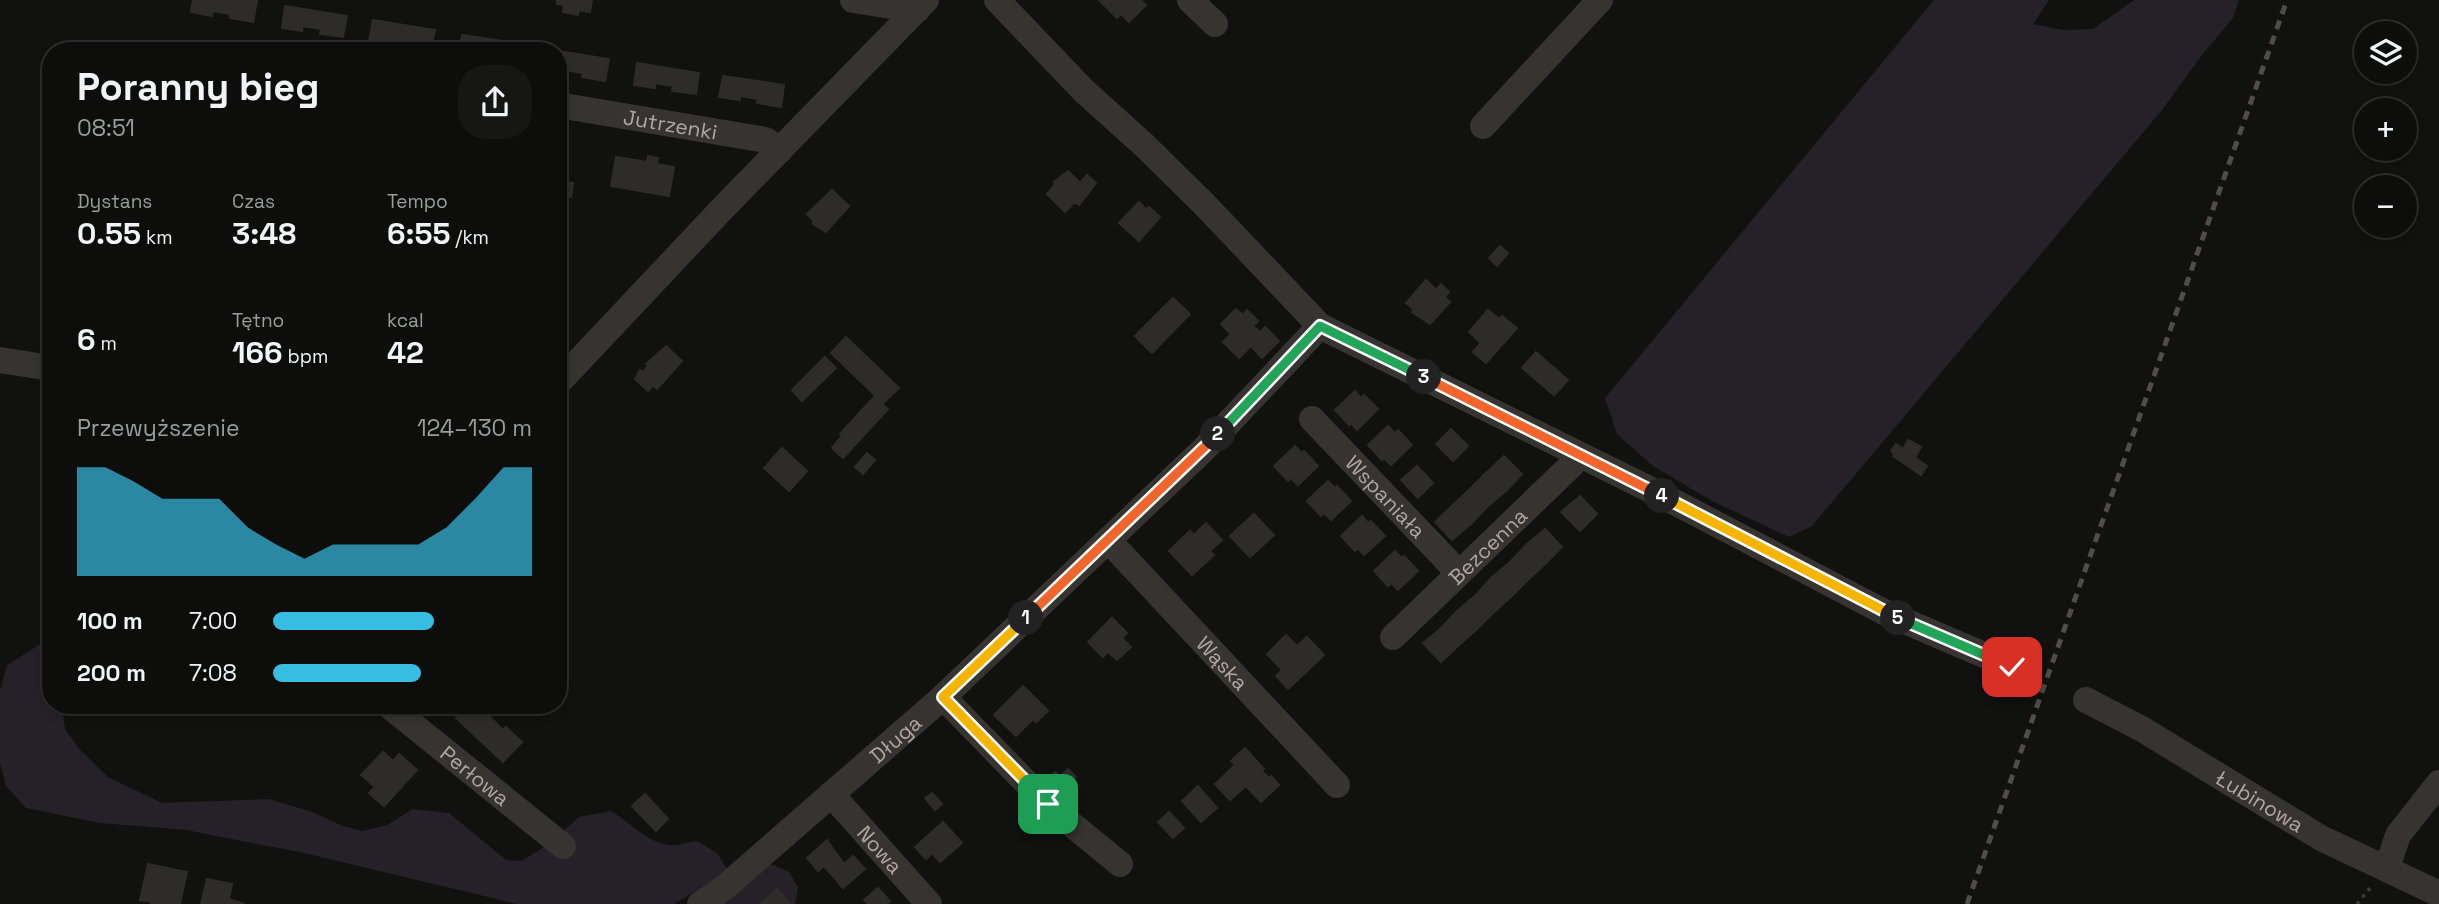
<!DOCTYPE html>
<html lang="pl">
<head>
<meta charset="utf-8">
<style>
  :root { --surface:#0d0d0c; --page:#161615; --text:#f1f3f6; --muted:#9a9c9d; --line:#2d2d2d; --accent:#37bce2 }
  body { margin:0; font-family:"Space Grotesk",sans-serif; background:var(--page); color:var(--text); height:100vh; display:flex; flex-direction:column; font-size:26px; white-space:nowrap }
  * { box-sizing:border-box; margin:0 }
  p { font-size:23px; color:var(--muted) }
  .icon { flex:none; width:38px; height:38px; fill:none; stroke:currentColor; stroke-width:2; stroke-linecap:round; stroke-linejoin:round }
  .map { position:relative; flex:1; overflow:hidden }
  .drawer { position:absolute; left:42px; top:42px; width:525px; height:672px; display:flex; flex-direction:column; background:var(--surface); border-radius:28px; box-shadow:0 4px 10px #0003,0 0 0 2px var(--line) }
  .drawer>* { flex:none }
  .controls { position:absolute; left:2354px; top:21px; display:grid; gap:14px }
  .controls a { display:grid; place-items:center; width:63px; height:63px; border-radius:50%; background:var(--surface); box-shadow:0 4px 10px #0003,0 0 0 2px var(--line); font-size:35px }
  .pin { position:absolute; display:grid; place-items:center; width:60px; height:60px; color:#fff; margin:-30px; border-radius:14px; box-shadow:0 4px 10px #0006 }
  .km { position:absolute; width:35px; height:35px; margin:-18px; border-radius:50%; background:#222; color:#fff; font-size:19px; line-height:35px; text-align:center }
  .round { display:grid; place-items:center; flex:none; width:74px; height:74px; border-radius:28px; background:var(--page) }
  .overview { display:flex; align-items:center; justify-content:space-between; height:119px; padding:0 35px }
  h1 { font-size:38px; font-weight:700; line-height:52px }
  .figures { display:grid; grid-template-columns:repeat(3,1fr); gap:10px; height:119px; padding:7px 35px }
  .figures div { display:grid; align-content:center }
  .figures b { font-size:30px; font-weight:700 }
  .figures small { font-size:19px; font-weight:400 }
  .figures p { font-size:19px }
  .chart { height:196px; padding:14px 35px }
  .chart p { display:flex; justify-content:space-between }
  .chart svg { width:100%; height:126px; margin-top:7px; fill:var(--accent); opacity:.7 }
  ul { padding:0 35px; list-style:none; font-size:23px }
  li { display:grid; grid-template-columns:112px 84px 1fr; align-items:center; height:52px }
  li i { height:18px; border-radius:9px; background:var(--accent) }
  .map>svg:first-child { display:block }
</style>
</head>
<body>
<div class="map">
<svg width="2439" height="904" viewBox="0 0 2439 904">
  <rect width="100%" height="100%" fill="#111110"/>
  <!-- green -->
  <path fill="#262128" d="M1934,0h115l-16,24 30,6 30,-1 41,-29h105l-6,18 -31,37 -40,55 -350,416 -23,11 -77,-36 -59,-35 -36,-32 -12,-36z
    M42,643l9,8v54h11l3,24 14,20 29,28 54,26 107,-4 43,13 31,14 19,5 25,-6 26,-16 36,4 57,47 16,1 28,-18 29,-26 32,-6c20,12 35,31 58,34 9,1 20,-3 28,-4l20,12 11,18 -54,33h-157l-213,-51 -118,-23 -86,-7 -74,-15 -20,-22 -6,-23v-72l7,-26z
    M774,865l15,7 9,15 -3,17h-77l44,-38z"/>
  <!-- building -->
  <path fill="#2d2c2b" stroke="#2d2c2a" stroke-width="2" d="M193,0l64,1 -4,21 -23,-4v-4l-17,-3 -1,5 -21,-4z
    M557,0h35l-2,12 -11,-2 -1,5 -15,-3 1,-7 -7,-1z
    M1141,0l5,5 -17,17 -8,-8 -4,4 -17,-17z
    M285,6l62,10 -4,21 -23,-3 1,-5 -18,-3 -1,5 -20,-3z
    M373,20l62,10 -4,21 -23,-3v-5l-17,-3 -1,5 -21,-4z
    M462,35l61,9 -1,7h-63z
    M558,51l51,8 -4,22 -23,-4 1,-4 -18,-3 -1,4 -6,-1z
    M637,63l62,10 -3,21 -24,-3 1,-5 -18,-3v5l-21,-3z
    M723,76l61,9 -3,22 -24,-4 1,-4 -18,-3v4l-21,-3z
    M558,135h3l-1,5 8,1 -5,26h-5z
    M648,156l10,2 -1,6 17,3 -5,29 -58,-10 5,-29 31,5z
    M1068,171l12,12 7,-8 9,8 -17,22 -4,-3 -10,10 -18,-18 7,-8v-4z
    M563,182l10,1 -2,14 -10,-2z
    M832,190l17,16 -23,26 -13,-8v-4l-6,-6z
    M1139,202l7,7 3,-2 11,10 -21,24 -20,-18z
    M1500,246l8,7 -11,13 -8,-8z
    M1426,280l10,10 5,-6 8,8 -4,5 5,5 -20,22 -18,-12 2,-2 -8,-7z
    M1173,298l17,16 -38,39 -17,-17z
    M1236,309l7,6 4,-5 11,11 -5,5 7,6 5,-5 14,14 -17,17 -11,-12 -12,12 -16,-16 8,-8 -10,-10z
    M1488,310l11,9 3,-3 15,12 -31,35 -13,-11 8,-9 -12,-11z
    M846,337l53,51 -16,15 -52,-50z
    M666,346l16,15 -25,28 -4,-4 -5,6 -13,-12 5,-9 3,2 5,-6 -2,-2z
    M1536,352l32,28 -14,15 -32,-27z
    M825,357l11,11 -34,33 -10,-11z
    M1355,391l6,7 3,-3 14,14 -21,21 -6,-7 -2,2 -14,-15z
    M874,397l14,12 -45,49 -11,-10 10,-12 -2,-2z
    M1388,426l7,7 3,-3 14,15 -21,20 -7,-7 -2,2 -14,-15z
    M1451,429l17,17 -15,15 -17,-17z
    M1908,440l13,7 -6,11 -12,-9z
    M1896,444l31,22 -6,9 -28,-19 1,-2 -3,-3z
    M1295,446l7,7 2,-2 14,15 -20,19 -7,-7 -3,3 -14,-15z
    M782,448l25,23 -18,20 -25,-23z
    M867,453l8,7 -12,14 -8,-7z
    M1504,456l18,18 -16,17 -19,-19z
    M1417,466l16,17 -15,15 -17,-18z
    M1487,472l19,19 -19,16 -17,-18z
    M1328,481l7,7 2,-2 14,15 -20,19 -7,-7 -3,3 -14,-15z
    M1470,489l17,18 -16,17 -18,-19z
    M1580,496l17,18 -17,17 -19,-19z
    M1453,505l18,19 -19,16 -17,-18z
    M1254,514l20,21 -24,22 -20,-21z
    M1362,516l6,7 3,-2 14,15 -21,19 -6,-7 -3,3 -14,-15z
    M1206,523l16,17 -12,11 4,4 -22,20 -23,-24 21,-20 4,4z
    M1545,529l17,18 -17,17 -18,-20z
    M1527,544l18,20 -17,16 -18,-18z
    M1395,551l7,7 2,-2 14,15 -20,19 -7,-7 -3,3 -14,-15z
    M1510,562l18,18 -17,17 -19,-20z
    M1492,577l19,20 -18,16 -17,-18z
    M1476,595l17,18 -17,17 -18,-20z
    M1458,610l18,20 -18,16 -17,-18z
    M1112,618l15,15 -5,5 9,9 -14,13 -9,-8 -5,5 -15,-15z
    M1441,628l17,18 -17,16 -18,-19z
    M1286,635l11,11 10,-9 17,18 -36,34 -12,-13 6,-6 -15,-16z
    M1023,686l25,25 -12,11 -3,-3 -17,17 -22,-21z
    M467,705h15l8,8 -2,2 15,15 3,-3 16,15 -19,20 -47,-44z
    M1245,748l19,21 -2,2 7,7 2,-2 8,9 -18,17 -15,-16 -16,14 -15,-16 20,-19 -4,-4z
    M383,752l10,9 6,-7 18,16 -33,36 -15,-13 6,-6 -14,-12z
    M1068,769l8,8 -18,18 -13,-13 10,-10 5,5z
    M1198,786l19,22 -16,14 -19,-21z
    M932,793l10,11 -7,6 -10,-12z
    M645,794l23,25 -12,12 -24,-25z
    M1169,812l15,16 -11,10 -15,-16z
    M943,822l19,21 -22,19 -8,-9 -6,6 -11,-12z
    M827,840l17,24 9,-8 12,13 -22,19 -19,-22 -6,5 -11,-13z
    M148,864l39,8 -7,32h-29l1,-2 -12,-2z
    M207,879l25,5 -3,15 15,5h-43z
    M878,888l12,13 -4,3h-18l-4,-4z
    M777,889l13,15h-30z"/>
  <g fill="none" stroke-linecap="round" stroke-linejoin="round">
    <!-- path -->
    <path stroke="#3d3937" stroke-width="3.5" stroke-dasharray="3.5 5" stroke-linecap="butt" d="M2357,904l14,-17"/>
    <!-- minor -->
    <g stroke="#363331" stroke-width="26">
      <path d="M853,0l64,10"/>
      <path d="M997,0l87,91 60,54 60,59 116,122 341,169 223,117 128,55"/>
      <path d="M1190,0l25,24"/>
      <path id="s1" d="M558,105l208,35 13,11"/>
      <path d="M1483,126l117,-126"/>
      <path d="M0,360l51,8"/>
      <path d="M558,383l164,-174 204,-209"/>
      <path id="s2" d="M1312,419l147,154"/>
      <path id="s3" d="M1108,540l229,245"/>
      <path id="s4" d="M1393,637l188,-181"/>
      <path d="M943,697l105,108 72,59"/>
      <path id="s5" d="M2086,700l56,29 179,109 118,56"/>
      <path id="s6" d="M388,705l175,141"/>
      <path id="s7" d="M831,794l98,110"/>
      <path d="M2387,868l11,-33 41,-52"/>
      <path id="s8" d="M700,904l24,-16 219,-191 260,-247 117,-124"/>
    </g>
    <!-- rail -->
    <path stroke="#514c4a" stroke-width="5" stroke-dasharray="9 7" stroke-linecap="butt" d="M1967,904l320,-904"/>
  </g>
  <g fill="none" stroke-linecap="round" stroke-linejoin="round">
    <!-- split-1 casing -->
    <g stroke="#fff" stroke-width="14">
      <path id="split-1" d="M1026,618l-83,79 105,107"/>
    </g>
    <!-- split-2 casing -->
    <g stroke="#fff" stroke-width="14">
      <path id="split-2" d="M1026,618l192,-184"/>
    </g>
    <!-- split-3 casing -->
    <g stroke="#fff" stroke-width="14">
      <path id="split-3" d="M1218,434l102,-108 104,51"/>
    </g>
    <!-- split-4 casing -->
    <g stroke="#fff" stroke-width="14">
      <path id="split-4" d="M1424,377l238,119"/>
    </g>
    <!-- split-5 casing -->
    <g stroke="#fff" stroke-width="14">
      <path id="split-5" d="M1662,496l236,122"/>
    </g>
    <!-- split-6 casing -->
    <g stroke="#fff" stroke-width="14">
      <path id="split-6" d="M1898,618l114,49"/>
    </g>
    <!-- split-1 -->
    <use href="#split-1" stroke="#f5b400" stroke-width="9"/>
    <!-- split-2 -->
    <use href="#split-2" stroke="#f0652b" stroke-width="9"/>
    <!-- split-3 -->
    <use href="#split-3" stroke="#22a559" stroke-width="9"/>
    <!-- split-4 -->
    <use href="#split-4" stroke="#f0652b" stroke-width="9"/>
    <!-- split-5 -->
    <use href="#split-5" stroke="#f5b400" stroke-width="9"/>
    <!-- split-6 -->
    <use href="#split-6" stroke="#22a559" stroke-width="9"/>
  </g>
  <g text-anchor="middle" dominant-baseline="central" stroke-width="5" stroke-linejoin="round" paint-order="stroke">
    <!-- street labels -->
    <g font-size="21" fill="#b1a6a2" stroke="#0c0c0b">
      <text stroke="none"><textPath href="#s1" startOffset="114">Jutrzenki</textPath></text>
      <text stroke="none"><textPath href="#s2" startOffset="107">Wspaniała</textPath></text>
      <text stroke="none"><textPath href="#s4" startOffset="131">Bezcenna</textPath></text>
      <text stroke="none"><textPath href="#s3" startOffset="168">Wąska</textPath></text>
      <text stroke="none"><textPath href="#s8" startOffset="256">Długa</textPath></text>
      <text stroke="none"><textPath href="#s6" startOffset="112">Perłowa</textPath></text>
      <text stroke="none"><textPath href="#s5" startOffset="201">Łubinowa</textPath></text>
      <text stroke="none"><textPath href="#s7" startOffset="74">Nowa</textPath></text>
    </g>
  </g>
</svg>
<div class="controls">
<a><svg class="icon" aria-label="layers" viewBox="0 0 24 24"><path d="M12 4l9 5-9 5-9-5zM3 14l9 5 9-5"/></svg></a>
<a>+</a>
<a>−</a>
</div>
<div class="pin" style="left:1048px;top:804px;background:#1e9e55"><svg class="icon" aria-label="arrive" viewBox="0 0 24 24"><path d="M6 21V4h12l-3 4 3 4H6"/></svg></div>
<div class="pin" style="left:2012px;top:667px;background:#d93025"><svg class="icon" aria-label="check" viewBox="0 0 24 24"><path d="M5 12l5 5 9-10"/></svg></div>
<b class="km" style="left:1026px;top:618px">1</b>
<b class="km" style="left:1218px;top:434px">2</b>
<b class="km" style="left:1424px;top:377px">3</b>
<b class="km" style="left:1662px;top:496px">4</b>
<b class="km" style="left:1898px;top:618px">5</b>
<section class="drawer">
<div class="overview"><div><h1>Poranny bieg</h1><p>08:51</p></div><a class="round"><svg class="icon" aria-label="share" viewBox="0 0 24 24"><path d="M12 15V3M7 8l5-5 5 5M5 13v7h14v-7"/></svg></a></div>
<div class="figures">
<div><p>Dystans</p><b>0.55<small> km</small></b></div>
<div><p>Czas</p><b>3:48</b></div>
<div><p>Tempo</p><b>6:55<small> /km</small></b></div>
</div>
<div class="figures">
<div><b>6<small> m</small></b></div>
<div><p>Tętno</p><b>166<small> bpm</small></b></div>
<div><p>kcal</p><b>42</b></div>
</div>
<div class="chart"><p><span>Przewyższenie</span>124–130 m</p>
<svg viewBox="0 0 160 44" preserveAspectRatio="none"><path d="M0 44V6L10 6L20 11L30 17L40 17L50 17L60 27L70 33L80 38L90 33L100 33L110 33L120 33L130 27L140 17L150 6L160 6V44z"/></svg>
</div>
<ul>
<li><b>100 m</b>7:00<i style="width:62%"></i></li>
<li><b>200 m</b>7:08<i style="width:57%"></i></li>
</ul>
</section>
</div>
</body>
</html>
